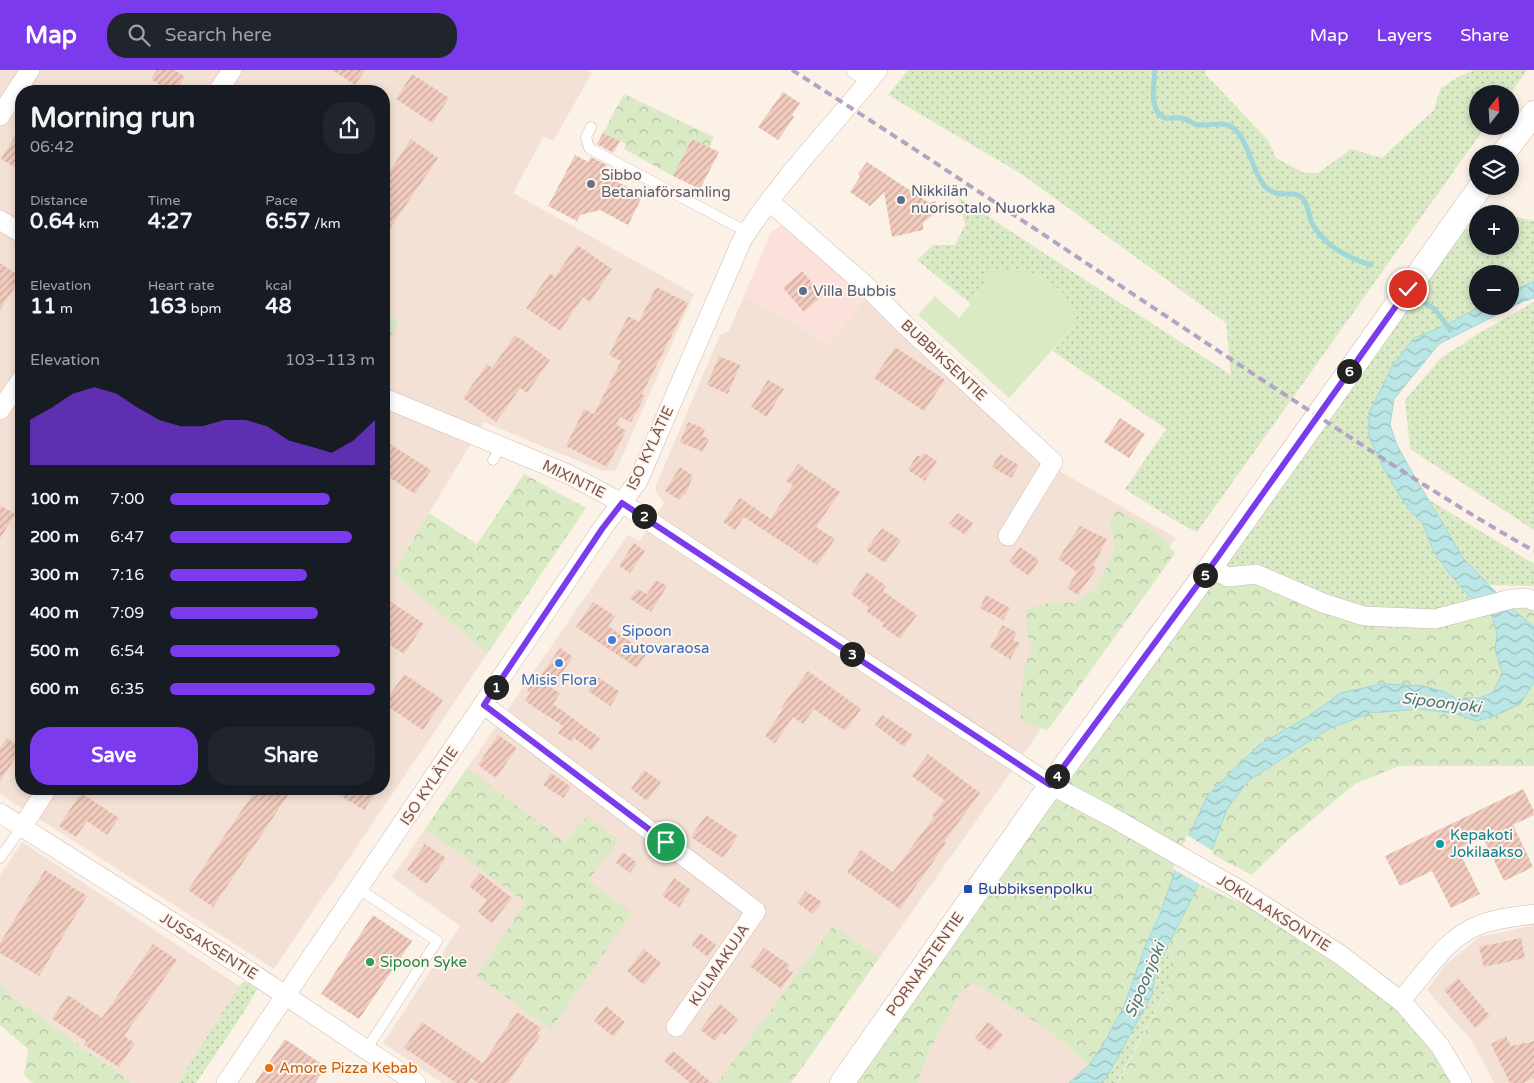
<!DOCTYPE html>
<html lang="en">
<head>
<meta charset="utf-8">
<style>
  :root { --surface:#171b24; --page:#20242c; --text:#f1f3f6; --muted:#9ea1a6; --accent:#7c3aed }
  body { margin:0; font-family:"Varela Round",sans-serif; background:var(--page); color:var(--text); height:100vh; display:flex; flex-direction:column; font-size:19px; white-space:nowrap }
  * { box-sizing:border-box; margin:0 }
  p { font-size:16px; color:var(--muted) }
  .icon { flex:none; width:28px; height:28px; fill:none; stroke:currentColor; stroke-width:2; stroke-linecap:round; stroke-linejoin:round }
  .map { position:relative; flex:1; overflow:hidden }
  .sheet { position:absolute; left:15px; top:15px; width:375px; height:710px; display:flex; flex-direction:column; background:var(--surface); border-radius:20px; box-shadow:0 2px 8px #0003 }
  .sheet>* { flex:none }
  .needle { width:32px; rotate:17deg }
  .buttons { position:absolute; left:1469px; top:15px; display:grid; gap:10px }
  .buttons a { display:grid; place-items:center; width:50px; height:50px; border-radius:50%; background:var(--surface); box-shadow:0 2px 8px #0003; font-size:25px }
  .pin { position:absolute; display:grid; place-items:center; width:42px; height:42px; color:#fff; margin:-21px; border:2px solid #fff; border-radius:50%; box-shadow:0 1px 5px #0007 }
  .km { position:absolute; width:25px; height:25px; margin:-12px; border-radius:50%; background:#222; color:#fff; font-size:14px; line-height:25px; text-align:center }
  .round { display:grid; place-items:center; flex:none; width:52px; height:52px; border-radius:20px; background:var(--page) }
  .summary { display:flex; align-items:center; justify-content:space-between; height:85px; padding:0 15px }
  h1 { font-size:28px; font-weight:800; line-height:38px }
  .figures { display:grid; grid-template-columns:repeat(3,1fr); gap:8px; height:85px; padding:5px 15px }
  .figures div { display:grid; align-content:center }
  .figures b { font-size:21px; font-weight:800 }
  .figures small { font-size:14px; font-weight:400 }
  .figures p { font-size:14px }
  .chart { height:140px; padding:10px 15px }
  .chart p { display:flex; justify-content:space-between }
  .chart svg { width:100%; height:90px; margin-top:5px; fill:var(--accent); opacity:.7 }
  .action { display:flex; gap:10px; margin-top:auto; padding:10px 15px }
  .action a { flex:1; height:58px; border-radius:20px; background:var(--accent); color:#fff; font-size:20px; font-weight:800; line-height:58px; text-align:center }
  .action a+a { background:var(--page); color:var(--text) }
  ul { padding:0 15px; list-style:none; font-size:16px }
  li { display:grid; grid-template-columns:80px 60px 1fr; align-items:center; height:38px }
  li i { height:12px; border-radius:6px; background:var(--accent) }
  header { display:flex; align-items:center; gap:30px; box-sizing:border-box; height:70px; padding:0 25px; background:var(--accent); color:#fff }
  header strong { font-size:24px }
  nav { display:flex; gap:28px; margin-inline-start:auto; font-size:18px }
  .search { width:350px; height:45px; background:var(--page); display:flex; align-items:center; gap:12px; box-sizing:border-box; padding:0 18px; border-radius:20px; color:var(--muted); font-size:19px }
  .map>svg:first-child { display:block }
</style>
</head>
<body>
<header>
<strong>Map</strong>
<div class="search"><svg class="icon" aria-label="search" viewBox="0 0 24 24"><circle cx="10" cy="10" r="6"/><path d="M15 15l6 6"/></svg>Search here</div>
<nav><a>Map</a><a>Layers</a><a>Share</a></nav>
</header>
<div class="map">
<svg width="1534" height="1013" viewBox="0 0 1534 1013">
  <defs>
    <pattern id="grass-dots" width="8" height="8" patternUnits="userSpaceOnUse" patternTransform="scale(1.25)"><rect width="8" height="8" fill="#d9eac5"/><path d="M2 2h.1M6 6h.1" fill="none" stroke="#b5c0a2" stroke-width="1.8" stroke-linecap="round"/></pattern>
    <pattern id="forest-crowns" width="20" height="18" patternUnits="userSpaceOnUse" patternTransform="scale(1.25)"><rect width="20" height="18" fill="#d9eac5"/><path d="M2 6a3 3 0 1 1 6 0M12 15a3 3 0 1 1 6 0" fill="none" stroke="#b5c0a2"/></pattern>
    <pattern id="water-waves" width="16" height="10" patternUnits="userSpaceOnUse" patternTransform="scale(1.25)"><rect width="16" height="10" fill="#bbe6e6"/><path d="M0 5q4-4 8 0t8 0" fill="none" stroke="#9dbdbc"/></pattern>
    <pattern id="building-hatch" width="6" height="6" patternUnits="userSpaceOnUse" patternTransform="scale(1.25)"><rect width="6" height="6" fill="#f1cbbe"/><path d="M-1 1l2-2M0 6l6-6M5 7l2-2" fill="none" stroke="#c8a79c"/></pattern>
  </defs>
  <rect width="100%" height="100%" fill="#fcf1e6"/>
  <!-- residential -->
  <path fill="#f4e1d5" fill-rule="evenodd" d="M0,0h586l6,3 -39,68 -9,-5 -31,57 181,101 -78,176 -13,1 -119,-49 -91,151 94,81 -213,315 -274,-175zM21,21h363v698h-363z
    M744,226l85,47 37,-45 178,164 132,76 -385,545h-349l-59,-40 77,-117 -68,-49 236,-342 12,6 24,-38 -9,-13 2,-7 63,-148 9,-4z
    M22,772l217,144 -61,97h-46l-121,-87 -11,-13v-108z
    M1534,855v158h-40l-22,-42 -45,-51 19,-26 34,-27z
    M973,912l75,48 41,35 -20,18h-151l9,-27 33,-63z"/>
  <!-- commercial -->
  <path fill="#fce0da" d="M782,155l84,73 -36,45 -86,-47 27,-64z"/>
  <!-- grass -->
  <path fill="url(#grass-dots)" d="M908,0h297l1,5 62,65 8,18 28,15h14l33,-24 31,9 51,-47 8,-23 19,-12 14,-6h53l-17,24h-32v32h8l-289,406 -20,-10 -52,-33 41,-60 -113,-78 21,-25 -83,-56 -14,26 -6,8 -54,-44 16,-15h22l10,-20 -7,-28 273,178 -5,-52 -203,-148 -135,-80z
    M1510,146l24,5v65l-18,2 -6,3v-17h-32v32h3l-35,19 -32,13 -45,75 37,92 17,19 11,28 15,21 19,22 10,6 -84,17 -184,-50 235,-331 32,-11 1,20h32z
    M1534,232v228l-124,-81 -5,-49 36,-42 40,-26z
    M1428,429l106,65v22l-45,-1 -26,-27z
    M1168,876l5,30 -56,107h-16l5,-5 46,-83 4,-26z
    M244,912l5,1 9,5 -16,27 -46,68h-18l61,-97z"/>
  <!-- forest -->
  <path fill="url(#forest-crowns)" d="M624,24l90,43 -5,10 -17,-8 -19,37 -49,-27 2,-5 -23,-11z
    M384,243h4l11,9 -15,24z
    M524,404l62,34 -99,146 -94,-81 36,-60 48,31z
    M1116,440l42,23 17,20 -127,177 -27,-8 -1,-20 4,-34 8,-20 -6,-18 1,-20 24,-8 25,1 21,-16 12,-24 6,-19 -5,-19z
    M1210,498l46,6 108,42 120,-8 8,8 5,18 -2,15 7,24 -9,20c-19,7 -31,8 -49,-1l-103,1 -34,24 -48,28 -80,114 -18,53 -16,35 -21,59 -21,39 -14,20 -41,-35 -75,-48 -13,11 -33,63 -9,27h-76z
    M1534,531v26l-25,-21z
    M1534,612v84h-135l-44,18 -65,54 -38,37 -42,-22 17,-44 21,-28 80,-52 42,-16 51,-4 36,5 19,7 44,-17z
    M467,698l98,74 22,-26 32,25 -31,39 44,33 -81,116 -74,-53 49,-74 -101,-73z
    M1199,814l39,18 51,20 111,79 62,82h-344l55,-107 -5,-30z
    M833,856l46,32 -88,125h-74z
    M0,913l11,13 121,87h-99l-9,-8 4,-26 -28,-24z"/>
  <!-- garden -->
  <path fill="#d9eac5" d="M990,200l34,1 20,5 19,17 10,16 1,17 -65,72 -91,-83 17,-19 24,22 18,-22z"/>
  <!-- water -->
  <path fill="url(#water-waves)" stroke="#a1d7d8" d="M1534,212v16l-12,4 -83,42 -45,55 -4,26 7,20 12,22 54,91 46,48 25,21v55l-14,22 -23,11 -21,6 -19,-7 -36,-5 -51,4 -42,16 -80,52 -21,28 -28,75 -43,85 -4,26 -46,83 -5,5h-32l20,-18 14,-20 21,-39 21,-59 16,-35 18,-53 28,-63 52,-51 48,-28 34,-24 40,-9 43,2 20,6 12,6h23l14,-5 9,-20 -7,-24 2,-15 -5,-18 -14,-15 -10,-6 -19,-22 -15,-21 -11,-28 -17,-19 -21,-34 -16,-34v-24l24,-48 21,-27 32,-13 35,-19h29v-15z"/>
  <!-- pier -->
  <path fill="#fcf1e6" d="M1187,765l26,16 -12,34 -28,-16z"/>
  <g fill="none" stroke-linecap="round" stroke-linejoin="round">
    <!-- stream -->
    <path stroke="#a1d7d8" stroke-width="5" d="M1155,0c-1,14 -7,43 11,48 5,1 10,-1 15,0 7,1 12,7 18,7 11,1 23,-4 33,2 15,10 20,42 31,57 13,17 29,5 38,13 7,5 7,16 10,24 10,23 37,37 60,44
      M1415,228c21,9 22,14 35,32"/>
  </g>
  <!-- building -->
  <path fill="url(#building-hatch)" d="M157,0h18l10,7 -7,10 -4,-2 -5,6 -18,-12z
    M332,0h33l-10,15z
    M412,4l37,24 -17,25 -36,-24z
    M783,22l17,11 -8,12 2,2 -16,23 -20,-13z
    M21,57v44l-20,-12z
    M603,63l17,8 -7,12 -16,-9z
    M411,69l27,19 -54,79v-57z
    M692,69l27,13 -19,37 -27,-13z
    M575,85l13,7 3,-5 16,8 -5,9 41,21 -15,30 -28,-15 -20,5 -3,6 -29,-15z
    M867,92l62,41 7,-2 -2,13 -11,9v7l-31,7 -8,-45 -14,14 -20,-14 10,-15 -2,-3z
    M577,175l35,24 -22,33 -7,-5 -23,34 -34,-23 24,-35 5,4z
    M0,193l21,14 -21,33z
    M802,201l21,24 -19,17 -21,-24z
    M656,217l32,16 -46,91 3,2 -14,26 -11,-5 -4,7 10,7 -19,36 -41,-21 18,-37 10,5 27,-53 -12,-6 19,-39 11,6z
    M515,265l35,25 -23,33 -7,-5 -24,34 -33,-24 24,-34 5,4z
    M895,277l50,33 -21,31 -50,-33z
    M719,286l21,9 -12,29 -21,-9z
    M768,310l16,9 -17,28 -16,-10z
    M1120,348l25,16 -16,24 -25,-16z
    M688,352l17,7 -3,7 7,3 -6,13 -23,-10z
    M384,370l47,30 -16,24 -31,-20z
    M924,383l13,8 -12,20 -17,-11 9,-15 4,2z
    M1000,384l19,11 -8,13 -19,-11z
    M798,394l42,28 -24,35 19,12 -18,26 -73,-48 -9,13 -12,-8 17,-24 31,21 22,-34 -7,-4z
    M680,397l13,9 -8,19 -1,-1 -5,6 -14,-9z
    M0,435l15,9 -15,25z
    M958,443l15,10 -8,12 -16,-11z
    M1080,456l27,13 -14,27 4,2 -19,27 -11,-7 10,-16 -19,-13z
    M882,458l19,12 -16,23 -19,-13z
    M634,473l11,8 -15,22 -11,-7z
    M1020,477l19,13 -10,16 -20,-14z
    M867,502l19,14 -3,5 34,24 -17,24 -18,-13 2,-3 -18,-12 3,-4 -18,-13z
    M656,510l11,6 -16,26 -21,-13 7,-10 10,5z
    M986,525l24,13 -7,12 -23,-12z
    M384,527l40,27 -20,30 -20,-13z
    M593,532l22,14 -7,10 39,27 -10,15 -61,-41z
    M1003,555l14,8 -4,7 7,3 -10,16 -20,-12z
    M560,578l13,9 -22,31 9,5 -7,11 47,34 -8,13 -18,-13 -2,4 -14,-9 5,-7 -38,-25 5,-8 -3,-2 9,-14 2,2z
    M808,601l53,38 -16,22 -31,-22 -11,15 -10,-7 -18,26 -10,-7 18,-27 -2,-1z
    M404,604l39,26 -20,30 -39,-26z
    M598,607l22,15 -10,14 -22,-15z
    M882,645l31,20 -9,12 -29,-22z
    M498,665l19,13 -21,30 -18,-13z
    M7,668l14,10 -21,34v-34z
    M928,684l52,39 -36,49 2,1 -46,66 -53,-37 14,-22 32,22 41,-55 -2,-1 12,-16 -32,-24z
    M644,700l17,12 -14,19 -16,-12z
    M551,703l20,14 -8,11 -20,-13z
    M256,719h36l-79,118 -25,-17z
    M329,719h49l-14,21z
    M1523,719l11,22v4l-21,10 20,42 -29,14 -21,-43 -25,11 22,45 -29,14 -19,-37 -32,15 -15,-30z
    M81,723l38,25 -12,17 -20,-14 -11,16 -17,-11z
    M706,745l32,21 -15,22 -32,-21z
    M425,774l21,14 -19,26 -20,-14z
    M623,782l14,11 -7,10 -14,-10z
    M45,800l42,26 -48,80 -39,-23v-10z
    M480,803l32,25 -20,25 -14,-11 9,-12 -18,-14z
    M674,808l17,12 -12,17 -17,-11z
    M806,821l16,11 -9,12 -16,-11z
    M373,845l39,26 -53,78 -38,-25z
    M700,863l16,12 -8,12 -16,-12z
    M1521,868l4,20 -41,9 -5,-20z
    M153,874l24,16 -53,76 11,7 -16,24 -35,-22 2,-4 -34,-22 16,-24 34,23z
    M764,878l26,17 -3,4 6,3 -12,17 -31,-23z
    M644,879l17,14 -17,22 -17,-14z
    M1458,908l32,38 -15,12 -31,-38z
    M720,934l18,15 -13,16 -3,-3 -7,9 -15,-11z
    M606,936l19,16 -11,15 -20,-16z
    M517,942l24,16 -4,6 3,2 -32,47h-30l-7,-5 -3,5h-11l-53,-35 18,-26 61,41z
    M988,952l15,13 -13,16 -15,-13z
    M1506,966l5,10 23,-5v37l-11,5h-13l-19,-39z
    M285,969l41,28 -11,16h-60z
    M673,981l39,32h-22l-26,-22z"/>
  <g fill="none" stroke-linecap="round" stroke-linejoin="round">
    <!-- service casing -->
    <g stroke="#d0b9af" stroke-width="11">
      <path id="service" d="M591,57l-5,10 3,11 158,84
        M493,390l8,-14
        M0,788l22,-31
        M359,819l78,52 -71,109"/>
    </g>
    <!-- minor casing -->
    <g stroke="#d0b9af" stroke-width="20">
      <path id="minor" d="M856,0l15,8
        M218,21l14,-21
        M0,46l30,-46
        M769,131l95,83 39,39 150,139 -45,74
        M0,150l21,13
        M384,328l184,76 54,29 429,282 59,31 133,76 99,64 61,47 37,43 22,37
        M0,340l21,-30
        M1210,498l18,9 28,-3 67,29 41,13 71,3 76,-20 16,-1 7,3
        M484,635l272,206 -80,116
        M0,743l240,152 176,118
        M22,757l25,-38
        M1400,931c24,-25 44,-62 77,-75 17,-8 39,-9 57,-12
        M226,1013l376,-554 36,-48 104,-241c39,-61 91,-114 136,-170"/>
    </g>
    <!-- tertiary casing -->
    <g stroke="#d0b9af" stroke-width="25">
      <path id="tertiary" d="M1503,84l31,-41
        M842,1013l209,-298 159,-217 271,-382"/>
    </g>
    <!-- service -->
    <use href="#service" stroke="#fff" stroke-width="10"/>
    <!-- minor -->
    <use href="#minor" stroke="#fff" stroke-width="19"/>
    <!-- tertiary -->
    <use href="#tertiary" stroke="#fff" stroke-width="24"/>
    <!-- rail -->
    <path stroke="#b2a4c6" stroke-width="4" stroke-dasharray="8 5" stroke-linecap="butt" d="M792,0c160,102 317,209 475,313 88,57 175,116 267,168"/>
  </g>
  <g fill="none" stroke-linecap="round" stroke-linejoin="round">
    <!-- route casing -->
    <g stroke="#fff" stroke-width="10">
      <path id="route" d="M666,772l-182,-137 118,-176 20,-26 428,282 160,-217 198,-279"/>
    </g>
    <!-- route -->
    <use href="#route" stroke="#7c3aed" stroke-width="6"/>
  </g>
  <!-- markers -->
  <circle fill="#6b7280" stroke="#fff5ed" stroke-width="2" cx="591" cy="114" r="5"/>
  <g fill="#5c6f8a" stroke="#fff5ed" stroke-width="2">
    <circle cx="901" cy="130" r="5"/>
    <circle cx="803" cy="221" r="5"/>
  </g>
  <g fill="#3f7fe0" stroke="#fff5ed" stroke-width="2">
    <circle cx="612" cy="570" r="5"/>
    <circle cx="559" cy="593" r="5"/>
  </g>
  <circle fill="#0f9aa8" stroke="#fff5ed" stroke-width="2" cx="1440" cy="774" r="5"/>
  <rect fill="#1a4fb4" stroke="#fff5ed" stroke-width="2" x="963" y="814" width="10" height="10" rx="2.5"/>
  <circle fill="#2e9e5b" stroke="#fff5ed" stroke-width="2" cx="370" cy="892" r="5"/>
  <circle fill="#e8710a" stroke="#fff5ed" stroke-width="2" cx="269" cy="998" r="5"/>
  <g text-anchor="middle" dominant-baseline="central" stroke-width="4" stroke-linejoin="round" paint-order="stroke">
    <!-- worship labels -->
    <g font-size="15" fill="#5b616d" stroke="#fff5ed" text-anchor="start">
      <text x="601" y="105">Sibbo<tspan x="601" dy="17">Betaniaförsamling</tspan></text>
    </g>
    <!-- service labels -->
    <g font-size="15" fill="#4e5e75" stroke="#fff5ed" text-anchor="start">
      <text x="911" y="121">Nikkilän<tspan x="911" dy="17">nuorisotalo Nuorkka</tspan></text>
      <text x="813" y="221">Villa Bubbis</text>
    </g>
    <!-- street labels -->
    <g font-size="15" fill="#76544b" stroke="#fff5ed">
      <text transform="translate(944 290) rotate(43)">BUBBIKSENTIE</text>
      <text transform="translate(650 378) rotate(-65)">ISO KYLÄTIE</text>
      <text transform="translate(574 409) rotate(26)">MIXINTIE</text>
      <text transform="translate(429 716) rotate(-56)">ISO KYLÄTIE</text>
      <text transform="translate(1274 843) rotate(32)">JOKILAAKSONTIE</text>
      <text transform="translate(209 876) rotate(32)">JUSSAKSENTIE</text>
      <text transform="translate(925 894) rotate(-55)">PORNAISTENTIE</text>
      <text transform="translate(719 895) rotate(-56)">KULMAKUJA</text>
    </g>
    <!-- shop labels -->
    <g font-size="15" fill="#366cbe" stroke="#fff5ed" text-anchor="start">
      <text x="622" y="561">Sipoon<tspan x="622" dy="17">autovaraosa</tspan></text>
      <text x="559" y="610" text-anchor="middle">Misis Flora</text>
    </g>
    <!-- culture labels -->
    <g font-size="15" fill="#0d838f" stroke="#fff5ed" text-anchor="start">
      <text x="1450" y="765">Kepakoti<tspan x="1450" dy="17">Jokilaakso</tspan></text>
    </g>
    <!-- transit labels -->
    <g font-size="15" fill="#164399" stroke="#fff5ed" text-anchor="start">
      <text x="978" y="819">Bubbiksenpolku</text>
    </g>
    <!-- leisure labels -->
    <g font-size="15" fill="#27864d" stroke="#fff5ed" text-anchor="start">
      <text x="380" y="892">Sipoon Syke</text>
    </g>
    <!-- food labels -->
    <g font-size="15" fill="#c56008" stroke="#fff5ed" text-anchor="start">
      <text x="279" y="998">Amore Pizza Kebab</text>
    </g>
    <!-- water labels -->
    <g font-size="16" font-style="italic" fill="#3f797b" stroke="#fff5ed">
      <text transform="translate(1441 633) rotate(7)">Sipoonjoki</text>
      <text transform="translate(1145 910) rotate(-67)">Sipoonjoki</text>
    </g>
  </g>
</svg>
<div class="buttons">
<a><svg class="needle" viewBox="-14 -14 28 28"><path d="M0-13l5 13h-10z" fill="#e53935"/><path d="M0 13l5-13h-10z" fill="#9ea1a6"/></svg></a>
<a><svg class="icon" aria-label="layers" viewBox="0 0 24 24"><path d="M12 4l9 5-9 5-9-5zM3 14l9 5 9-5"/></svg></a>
<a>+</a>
<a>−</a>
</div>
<div class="pin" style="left:666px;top:772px;background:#1e9e55"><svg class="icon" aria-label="arrive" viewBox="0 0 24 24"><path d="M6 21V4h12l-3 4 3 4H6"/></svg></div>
<div class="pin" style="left:1408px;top:219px;background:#d93025"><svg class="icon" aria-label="check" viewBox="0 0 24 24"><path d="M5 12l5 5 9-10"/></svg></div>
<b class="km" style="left:496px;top:617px">1</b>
<b class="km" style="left:644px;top:446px">2</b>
<b class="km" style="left:852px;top:584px">3</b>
<b class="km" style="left:1057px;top:706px">4</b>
<b class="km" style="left:1205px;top:505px">5</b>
<b class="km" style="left:1349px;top:301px">6</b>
<section class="sheet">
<div class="summary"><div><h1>Morning run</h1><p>06:42</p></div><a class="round"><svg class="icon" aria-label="share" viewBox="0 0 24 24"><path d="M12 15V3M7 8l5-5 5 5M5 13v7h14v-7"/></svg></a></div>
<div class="figures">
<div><p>Distance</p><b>0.64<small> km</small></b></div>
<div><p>Time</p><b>4:27</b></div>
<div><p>Pace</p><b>6:57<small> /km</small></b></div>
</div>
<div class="figures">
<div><p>Elevation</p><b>11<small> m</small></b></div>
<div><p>Heart rate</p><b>163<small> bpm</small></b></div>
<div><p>kcal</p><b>48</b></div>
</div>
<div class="chart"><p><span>Elevation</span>103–113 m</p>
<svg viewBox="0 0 160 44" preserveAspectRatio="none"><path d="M0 44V22L10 16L20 9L30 6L40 9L50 16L60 22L70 25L80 25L90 22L100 22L110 25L120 32L130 35L140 38L150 32L160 22V44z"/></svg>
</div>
<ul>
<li><b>100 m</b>7:00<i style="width:78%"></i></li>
<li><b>200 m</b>6:47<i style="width:89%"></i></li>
<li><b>300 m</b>7:16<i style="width:67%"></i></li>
<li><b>400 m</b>7:09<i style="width:72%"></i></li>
<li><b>500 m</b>6:54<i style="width:83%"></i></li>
<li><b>600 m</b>6:35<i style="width:100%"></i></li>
</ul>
<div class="action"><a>Save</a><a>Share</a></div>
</section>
</div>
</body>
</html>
